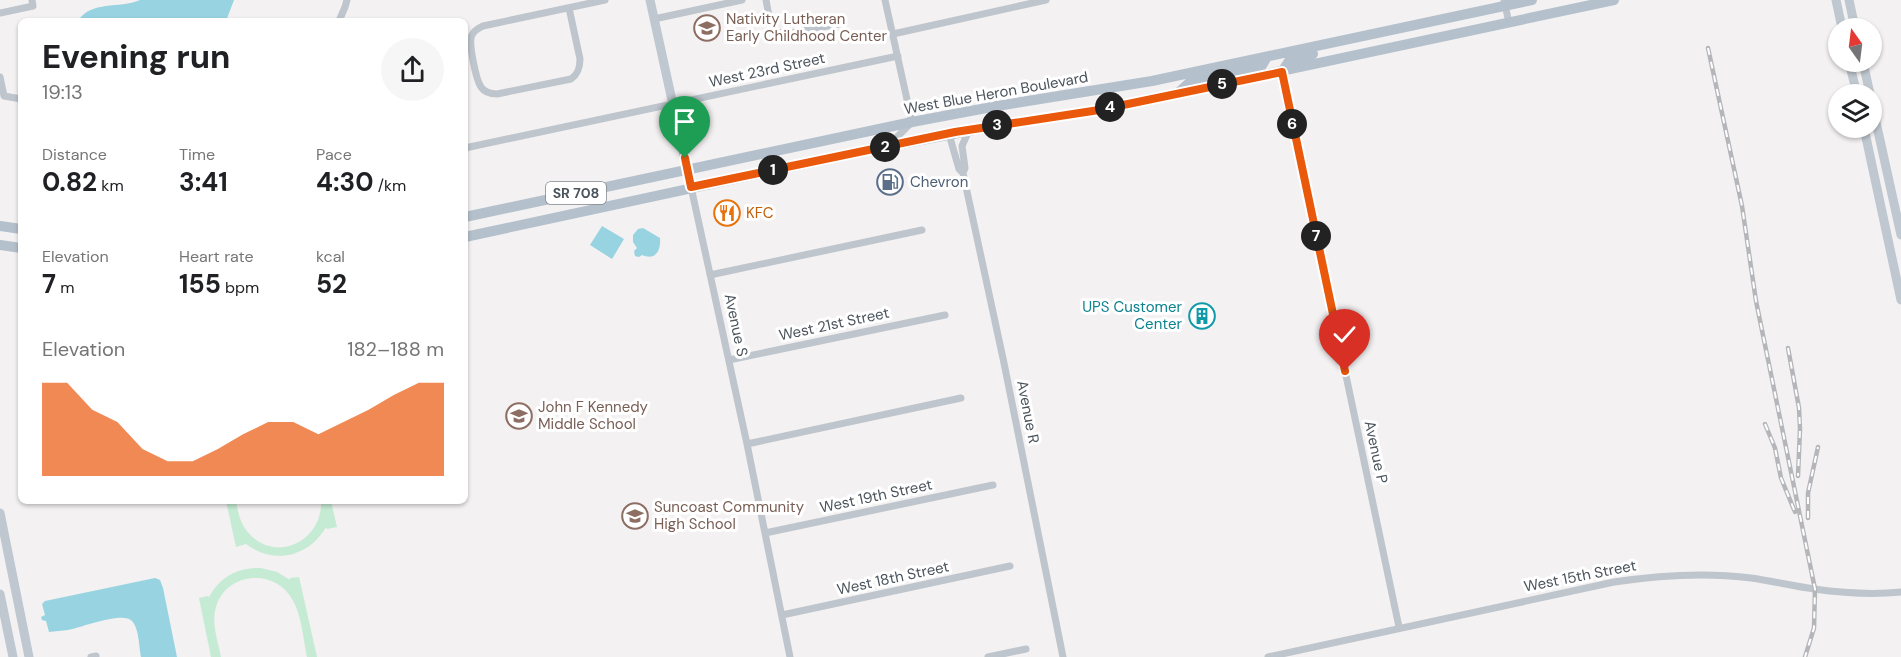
<!DOCTYPE html>
<html lang="en">
<head>
<meta charset="utf-8">
<style>
  :root { --surface:#fff; --page:#f6f6f6; --text:#202124; --muted:#757577; --accent:#ea580c }
  body { margin:0; font-family:"DM Sans",sans-serif; background:var(--page); color:var(--text); height:100vh; display:flex; flex-direction:column; font-size:22px; white-space:nowrap }
  * { box-sizing:border-box; margin:0 }
  p { font-size:20px; color:var(--muted) }
  .icon { flex:none; width:33px; height:33px; fill:none; stroke:currentColor; stroke-width:2; stroke-linecap:round; stroke-linejoin:round }
  .map { position:relative; flex:1; overflow:hidden }
  .sheet { position:absolute; left:18px; top:18px; width:450px; height:486px; display:flex; flex-direction:column; background:var(--surface); border-radius:9px; box-shadow:0 2px 4px #0004 }
  .sheet>* { flex:none }
  .needle { width:39px; rotate:346deg }
  .tools { position:absolute; left:1828px; top:18px; display:grid; gap:12px }
  .tools a { display:grid; place-items:center; width:54px; height:54px; border-radius:50%; background:var(--surface); box-shadow:0 2px 4px #0004; font-size:30px }
  .pin { position:absolute; display:grid; place-items:center; width:51px; height:51px; color:#fff; margin:-62px -26px; border-radius:50% 50% 50% 0; rotate:-45deg; box-shadow:0 0 6px #0007 }
  .pin .icon { rotate:45deg }
  .km { position:absolute; width:30px; height:30px; margin:-15px; border-radius:50%; background:#222; color:#fff; font-size:16px; line-height:30px; text-align:center }
  .round { display:grid; place-items:center; flex:none; width:63px; height:63px; border-radius:32px; background:var(--page) }
  .head { display:flex; align-items:center; justify-content:space-between; height:102px; padding:0 24px }
  h1 { font-size:33px; font-weight:700; line-height:45px }
  .metrics { display:grid; grid-template-columns:repeat(3,1fr); gap:9px; height:102px; padding:6px 24px }
  .metrics div { display:grid; align-content:center }
  .metrics b { font-size:26px; font-weight:700 }
  .metrics small { font-size:16px; font-weight:400 }
  .metrics p { font-size:16px }
  .chart { height:168px; padding:12px 24px }
  .chart p { display:flex; justify-content:space-between }
  .chart svg { width:100%; height:108px; margin-top:6px; fill:var(--accent); opacity:.7 }
  .map>svg:first-child { display:block }
</style>
</head>
<body>
<div class="map">
<svg width="1901" height="657" viewBox="0 0 1901 657">
  <rect width="100%" height="100%" fill="#f3f1f1"/>
  <!-- green -->
  <path fill="#c5ebd4" d="M226,501h10c2,11 4,22 11,30 26,34 76,11 74,-30h10l6,26 -10,2 -1,-2c-17,30 -52,38 -80,17l-10,3z
    M261,568l16,4 13,8v-2l9,-1 18,80h-10c-4,-18 -5,-42 -15,-58 -17,-31 -66,-27 -76,8 -5,16 2,34 5,50h-10l-12,-59 9,-2 1,1c11,-20 29,-30 52,-29z"/>
  <!-- water -->
  <path fill="#98d3e2" d="M140,0h94l-8,21h-148c13,-21 41,-12 62,-21z
    M602,226l22,13 -12,20 -22,-14z
    M643,228l17,10c1,12 -4,23 -18,17l-3,2 -4,-1 -1,-5 3,-3 -4,-6v-7l5,-6z
    M155,578l5,2 3,8 14,69h-36c-2,-10 -2,-29 -9,-36 -10,-10 -51,7 -64,9 -6,1 -13,1 -19,2l-3,-11 -4,-1 -1,-3 4,-2 -3,-11 3,-3z"/>
  <g fill="none" stroke-linecap="round" stroke-linejoin="round">
    <!-- street -->
    <path stroke="#bec5cc" stroke-width="7" d="M766,0c3,14 3,34 21,34l51,-10
      M885,0l27,122 -17,17 -9,5
      M1504,0l5,23
      M569,8l11,51c0,9 -2,15 -9,20l-74,15c-6,0 -12,-1 -16,-7 -5,-7 -13,-45 -9,-52 2,-5 7,-7 11,-9l122,-26
      M0,13l33,-7 -1,-6
      M654,19l88,-19
      M339,21l6,-14 2,-7
      M893,34l153,-34
      M1282,72l117,555
      M0,77l4,19 17,3
      M949,134l10,35 4,4 41,190 59,294
      M465,148l433,-92
      M963,173l2,-5 -3,-22 7,-16
      M691,187l56,257 43,213
      M710,275l212,-45
      M729,360l216,-45
      M747,444l214,-46
      M765,533l228,-48
      M782,615l228,-49
      M91,657l5,-1
      M988,657l38,-8
      M1268,657l346,-75c46,-7 91,-10 137,-4 21,3 42,8 63,11 29,4 58,6 87,3"/>
    <!-- secondary -->
    <path stroke="#bfc7d0" stroke-width="9" d="M650,0l41,187
      M1836,0l6,28
      M1849,0l6,28
      M1849,62l8,32
      M1863,62l7,32
      M1872,104l29,131
      M1864,128l37,172
      M0,513l29,144
      M0,594l13,63"/>
    <!-- primary -->
    <path stroke="#b4c0cc" stroke-width="10" d="M1282,72l7,-11 24,-7
      M1178,93l11,-10 72,-16 6,-10
      M465,217l447,-95 85,-16 155,-25 380,-81
      M0,226l21,3
      M465,237l414,-89 132,-25 88,-13 515,-110
      M0,245l21,3"/>
    <!-- rail casing -->
    <g stroke="#b4b6ba" stroke-width="4.5">
      <path id="rail" d="M1708,48l34,158 14,95 59,288 -1,39 -9,29
        M1788,348l11,60 1,21 -2,47
        M1765,424l10,24 6,30 14,34
        M1808,518v-25l10,-46"/>
    </g>
    <!-- rail -->
    <use href="#rail" stroke="#fff" stroke-width="2" stroke-dasharray="7" stroke-linecap="butt"/>
  </g>
  <g fill="none" stroke-linecap="round" stroke-linejoin="round">
    <!-- route casing -->
    <g stroke="#fff" stroke-width="12">
      <path id="route" d="M685,158l6,29 264,-55 144,-22 183,-38 63,299"/>
    </g>
    <!-- route -->
    <use href="#route" stroke="#ea580c" stroke-width="8"/>
  </g>
  <!-- icons -->
  <defs>
    <g id="school-ring" transform="scale(1.35)"><circle r="9.5" fill="#fff" stroke="#8d6e63" stroke-width="1.5"/><path d="M0-5L7-2L0 1L-7-2ZM-4 1L0 2.5L4 1V4Q0 6-4 4Z" fill="#8d6e63"/></g>
    <g id="fuel-ring" transform="scale(1.35)"><circle r="9.5" fill="#fff" stroke="#5c6f8a" stroke-width="1.5"/><path d="M-5.5-6h7V0h2V4h1.3V-2.5L3-4.5l.8-.8L6-3V5H2.5V1h-1V6h-7ZM-4.2-4.7v3.2H.2V-4.7Z" fill="#5c6f8a"/></g>
    <g id="restaurant-ring" transform="scale(1.35)"><circle r="9.5" fill="#fff" stroke="#e8710a" stroke-width="1.5"/><path d="M-5-6h1v4h1v-4h1v4h1v-4h1v5L-1.5 .5V6h-2V.5L-5-1ZM5-6V6H3V1.5H1.5Q1.5-4 5-6Z" fill="#e8710a"/></g>
    <g id="building-ring" transform="scale(1.35)"><circle r="9.5" fill="#fff" stroke="#0f9aa8" stroke-width="1.5"/><path d="M-4-6H4V6H1V3H-1V6H-4ZM-2.5-4.3h1.7v1.8h-1.7ZM.8-4.3h1.7v1.8H.8ZM-2.5-1h1.7V.8h-1.7ZM.8-1h1.7V.8H.8Z" fill="#0f9aa8"/></g>
  </defs>
  <g fill-rule="evenodd">
    <use href="#school-ring" x="707" y="28"/>
    <use href="#fuel-ring" x="890" y="182"/>
    <use href="#restaurant-ring" x="727" y="213"/>
    <use href="#building-ring" x="1202" y="316"/>
    <use href="#school-ring" x="519" y="416"/>
    <use href="#school-ring" x="635" y="516"/>
  </g>
  <g text-anchor="middle" dominant-baseline="central" stroke-width="6" stroke-linejoin="round" paint-order="stroke">
    <!-- shield labels -->
    <rect fill="#fff" stroke="#81878d" stroke-width="1.5" x="546" y="182" width="60" height="22" rx="4.5"/>
    <g font-size="14" font-weight="bold" fill="#4b545c">
      <text x="576" y="193">SR 708</text>
    </g>
    <!-- education labels -->
    <g font-size="15" fill="#785e54" stroke="#fff" text-anchor="start">
      <text x="726" y="19">Nativity Lutheran<tspan x="726" dy="17">Early Childhood Center</tspan></text>
      <text x="538" y="407">John F Kennedy<tspan x="538" dy="17">Middle School</tspan></text>
      <text x="654" y="507">Suncoast Community<tspan x="654" dy="17">High School</tspan></text>
    </g>
    <!-- street labels -->
    <g font-size="15" fill="#4b545c" stroke="#fff">
      <text transform="translate(767 70) rotate(-12)">West 23rd Street</text>
      <text transform="translate(996 93) rotate(-10)">West Blue Heron Boulevard</text>
      <text transform="translate(834 324) rotate(-12)">West 21st Street</text>
      <text transform="translate(736 325) rotate(78)">Avenue S</text>
      <text transform="translate(1028 412) rotate(79)">Avenue R</text>
      <text transform="translate(1376 452) rotate(78)">Avenue P</text>
      <text transform="translate(876 496) rotate(-12)">West 19th Street</text>
      <text transform="translate(1580 576) rotate(-11)">West 15th Street</text>
      <text transform="translate(893 578) rotate(-12)">West 18th Street</text>
    </g>
    <!-- service labels -->
    <g font-size="15" fill="#4e5e75" stroke="#fff" text-anchor="start">
      <text x="910" y="182">Chevron</text>
    </g>
    <!-- food labels -->
    <g font-size="15" fill="#c56008" stroke="#fff" text-anchor="start">
      <text x="746" y="213">KFC</text>
    </g>
    <!-- culture labels -->
    <g font-size="15" fill="#0d838f" stroke="#fff" text-anchor="end">
      <text x="1182" y="307">UPS Customer<tspan x="1182" dy="17">Center</tspan></text>
    </g>
  </g>
</svg>
<div class="tools">
<a><svg class="needle" viewBox="-14 -14 28 28"><path d="M0-13l5 13h-10z" fill="#e53935"/><path d="M0 13l5-13h-10z" fill="#757577"/></svg></a>
<a><svg class="icon" aria-label="layers" viewBox="0 0 24 24"><path d="M12 4l9 5-9 5-9-5zM3 14l9 5 9-5"/></svg></a>
</div>
<div class="pin" style="left:685px;top:158px;background:#1e9e55"><svg class="icon" aria-label="arrive" viewBox="0 0 24 24"><path d="M6 21V4h12l-3 4 3 4H6"/></svg></div>
<div class="pin" style="left:1345px;top:371px;background:#d93025"><svg class="icon" aria-label="check" viewBox="0 0 24 24"><path d="M5 12l5 5 9-10"/></svg></div>
<b class="km" style="left:773px;top:170px">1</b>
<b class="km" style="left:885px;top:147px">2</b>
<b class="km" style="left:997px;top:125px">3</b>
<b class="km" style="left:1110px;top:107px">4</b>
<b class="km" style="left:1222px;top:84px">5</b>
<b class="km" style="left:1292px;top:124px">6</b>
<b class="km" style="left:1316px;top:236px">7</b>
<section class="sheet">
<div class="head"><div><h1>Evening run</h1><p>19:13</p></div><a class="round"><svg class="icon" aria-label="share" viewBox="0 0 24 24"><path d="M12 15V3M7 8l5-5 5 5M5 13v7h14v-7"/></svg></a></div>
<div class="metrics">
<div><p>Distance</p><b>0.82<small> km</small></b></div>
<div><p>Time</p><b>3:41</b></div>
<div><p>Pace</p><b>4:30<small> /km</small></b></div>
</div>
<div class="metrics">
<div><p>Elevation</p><b>7<small> m</small></b></div>
<div><p>Heart rate</p><b>155<small> bpm</small></b></div>
<div><p>kcal</p><b>52</b></div>
</div>
<div class="chart"><p><span>Elevation</span>182–188 m</p>
<svg viewBox="0 0 160 44" preserveAspectRatio="none"><path d="M0 44V6L10 6L20 17L30 22L40 33L50 38L60 38L70 33L80 27L90 22L100 22L110 27L120 22L130 17L140 11L150 6L160 6V44z"/></svg>
</div>
</section>
</div>
</body>
</html>
